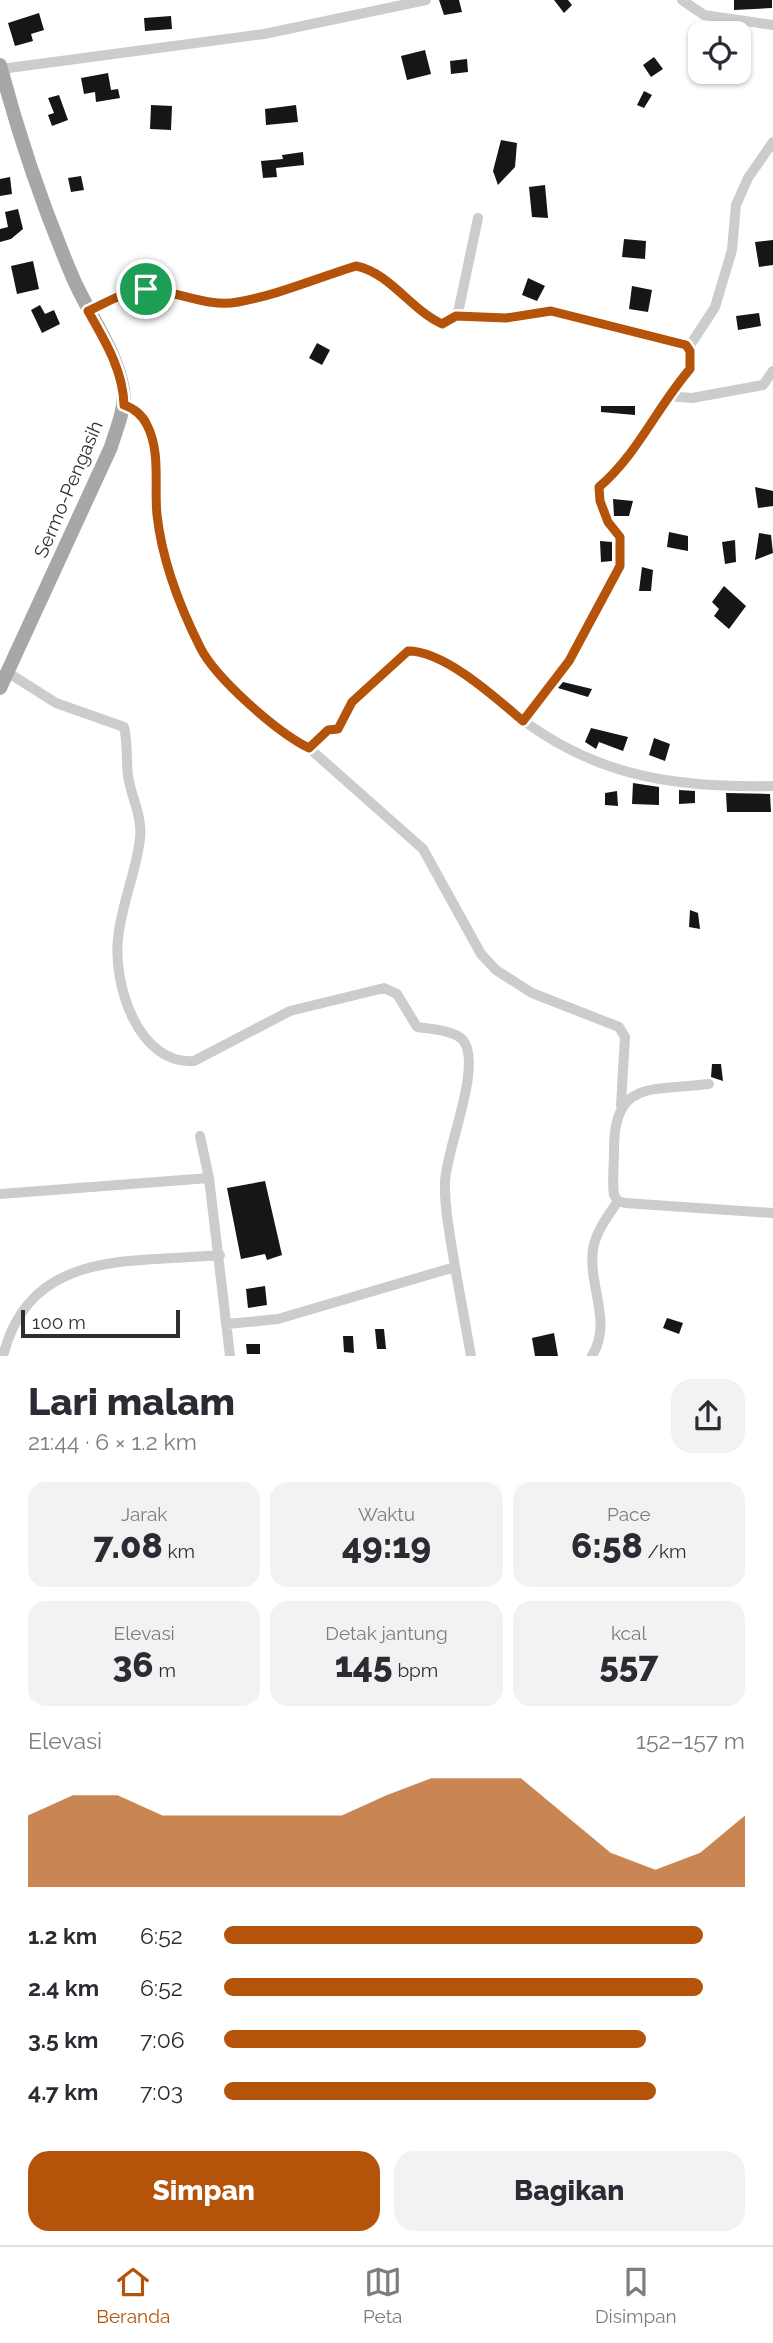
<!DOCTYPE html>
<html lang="id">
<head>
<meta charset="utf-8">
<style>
  :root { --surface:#fff; --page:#f2f2f3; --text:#2b2b33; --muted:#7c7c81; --line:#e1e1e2; --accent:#b45309 }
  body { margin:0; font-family:Raleway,sans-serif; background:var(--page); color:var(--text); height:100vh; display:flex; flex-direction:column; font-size:26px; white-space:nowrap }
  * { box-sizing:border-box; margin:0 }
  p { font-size:23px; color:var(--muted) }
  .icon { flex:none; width:38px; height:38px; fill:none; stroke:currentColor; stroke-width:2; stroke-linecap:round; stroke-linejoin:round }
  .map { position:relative; height:1356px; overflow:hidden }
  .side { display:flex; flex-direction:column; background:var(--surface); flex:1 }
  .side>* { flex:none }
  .fabs { position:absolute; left:688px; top:21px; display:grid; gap:14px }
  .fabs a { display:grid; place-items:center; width:63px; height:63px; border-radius:14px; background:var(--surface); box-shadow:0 2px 5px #0004; font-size:35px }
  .scale { position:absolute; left:21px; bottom:18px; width:159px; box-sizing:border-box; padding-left:7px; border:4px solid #2f2f2f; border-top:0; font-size:19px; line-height:24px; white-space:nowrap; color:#2f2f2f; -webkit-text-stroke:5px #fff; paint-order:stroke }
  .pin { position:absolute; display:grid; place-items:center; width:60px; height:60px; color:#fff; margin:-30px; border:4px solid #fff; border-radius:50%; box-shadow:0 2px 7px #0007 }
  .round { display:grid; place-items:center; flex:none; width:74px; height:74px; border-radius:21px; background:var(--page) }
  .head { display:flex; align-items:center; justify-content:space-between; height:119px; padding:0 28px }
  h1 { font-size:38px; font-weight:800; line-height:52px }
  .stats { display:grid; grid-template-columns:repeat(3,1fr); gap:10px; height:119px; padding:7px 28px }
  .stats div { display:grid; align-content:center; border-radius:18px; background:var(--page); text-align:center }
  .stats b { font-size:35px; font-weight:800 }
  .stats small { font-size:19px; font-weight:400 }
  .stats p { font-size:19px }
  .chart { height:196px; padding:14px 28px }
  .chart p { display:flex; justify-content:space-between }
  .chart svg { width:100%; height:126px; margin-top:7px; fill:var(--accent); opacity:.7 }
  .action { display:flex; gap:14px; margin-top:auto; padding:14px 28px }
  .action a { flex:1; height:80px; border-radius:21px; background:var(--accent); color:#fff; font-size:28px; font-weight:800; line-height:80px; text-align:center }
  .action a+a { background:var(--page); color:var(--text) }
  ul { padding:0 28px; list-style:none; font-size:23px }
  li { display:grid; grid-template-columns:112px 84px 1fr; align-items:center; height:52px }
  li i { height:18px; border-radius:9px; background:var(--accent) }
  .dock { display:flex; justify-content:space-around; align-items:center; height:98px; border-top:2px solid var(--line); background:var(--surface); font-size:19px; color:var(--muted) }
  .dock a { display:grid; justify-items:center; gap:4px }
  .dock .active { color:var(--accent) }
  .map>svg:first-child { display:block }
</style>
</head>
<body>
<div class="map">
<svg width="773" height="1356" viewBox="0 0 773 1356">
  <rect width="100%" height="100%" fill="#fff"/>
  <!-- building -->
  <path fill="#161616" d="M439,0h20l3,12 -18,3z
    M554,0h14l4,5 -8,8z
    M734,0h38v8l-38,2z
    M39,13l5,17 -13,4 2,7 -18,5 -7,-23z
    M171,16l1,13 -27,2 -1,-13z
    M738,44h9v25h-9z
    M425,50l6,24 -24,6 -6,-24z
    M654,57l9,12 -12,8 -8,-12z
    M467,59l1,13 -17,2 -1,-13z
    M108,73l3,17 7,-1 2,9 -24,4 -1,-10 -11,2 -3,-16z
    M644,91l8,4 -8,13 -7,-3z
    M59,95l9,25 -16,6 -4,-11 6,-2 -6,-15z
    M151,105l21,1 -1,24 -21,-1z
    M296,105l2,17 -32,3 -1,-16z
    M501,140l16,3 -2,24 -17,18 -5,-14z
    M303,152l1,13 -28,3 1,9 -14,1 -2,-17 22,-2 -1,-4z
    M81,176l3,14 -13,2 -3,-14z
    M10,177l2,17 -12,2v-17z
    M545,185l3,33 -16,-1 -3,-30z
    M18,209l5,20 -12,10 -11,3v-13l8,-2 -3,-15z
    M624,239l22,2 -1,18 -23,-2z
    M773,240v25l-14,2 -4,-25z
    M33,261l6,28 -22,5 -6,-28z
    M528,278l17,8 -8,15 -15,-6z
    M632,286l20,4 -4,22 -19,-3z
    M145,297l13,3 -4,18 -24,-5 2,-13z
    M40,305l5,9 9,-4 6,14 -18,9 -11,-23z
    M759,313l2,13 -23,4 -2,-14z
    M317,343l13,7 -8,15 -13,-7z
    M601,406h34v9l-34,-3z
    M755,487l18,4v15l-15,2z
    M613,499l20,2 -4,15h-15z
    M669,532l19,4v15l-21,-4z
    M759,533l12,2 2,18 -18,7z
    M735,540l1,22 -11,2 -3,-22z
    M600,541l12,1v19l-11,1z
    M642,567l11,3 -2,21h-12z
    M724,586l22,20 -17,23 -15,-13 5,-7 -7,-7z
    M563,682l29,7 -4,8 -30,-9z
    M591,728l37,9 -5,14 -24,-9 -3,7 -11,-7z
    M654,738l16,6 -5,17 -16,-6z
    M633,783l26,4v18l-27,-1z
    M679,790l16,1v12l-16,1z
    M617,791l1,15 -13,-1v-12z
    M726,793l44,1 1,18h-44z
    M690,910l8,3 2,16 -11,-2z
    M712,1064h9l2,17 -12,-4z
    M265,1181l17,74 -15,5 -2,-6 -24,5 -14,-71z
    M265,1286l2,19 -19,3 -2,-19z
    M667,1318l16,5 -4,11 -16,-6z
    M375,1329h9l2,20h-9z
    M554,1333l4,23h-23l-3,-18z
    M343,1336h10l1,17 -10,-1z
    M246,1344h14v10h-13z"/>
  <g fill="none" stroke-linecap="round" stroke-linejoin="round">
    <!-- minor -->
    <path stroke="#ccc" stroke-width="10" d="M682,0l22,15 69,10
      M1,69l263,-35 162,-34
      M88,311l42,-18 16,-4 45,11 45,3 77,-21 43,-16 11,2 67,52 11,3 11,-7 3,-8 19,-90
      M456,316l50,2 45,-7 135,34 4,6v18c-33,38 -53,86 -91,118v14l9,21 12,15v29l-51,95 -46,60
      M689,347l26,-40 17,-57 4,-45 12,-27 25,-36
      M667,396l25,2 71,-13 10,-14
      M124,405c9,2 19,11 23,20 14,27 7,61 10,90 5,45 23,92 43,132 16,32 77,85 109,101l20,-18 9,-1 14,-27 56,-51h9c42,14 72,45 107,70 77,57 156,67 249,65
      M7,672l49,31 68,24c4,16 2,33 4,49 3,21 15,41 12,63 -4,34 -19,66 -22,100 -5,45 20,126 76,122l96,-50 94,-23 13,6 20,33c13,2 37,3 46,13 20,26 -17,109 -18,142 -1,27 6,58 10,85
      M309,748l114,101 58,105 15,16 36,23 87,34 6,10 -4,68
      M709,1084c-57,7 -96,-5 -95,67 0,15 -2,29 0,44l4,6 7,2 148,10
      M200,1136l9,42
      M0,1194l209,-16 21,178
      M227,1324l51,-5 177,-52 16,89
      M3,1356c27,-108 128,-93 217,-101
      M592,1356c21,-34 -4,-69 1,-107 3,-18 15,-33 25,-48"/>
    <!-- major -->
    <path stroke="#a7a7a7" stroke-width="14" d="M0,65c19,72 44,145 73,213 16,37 43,71 50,112 3,19 -7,39 -12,57l-111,241"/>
  </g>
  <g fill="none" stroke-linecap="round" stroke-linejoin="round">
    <!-- route casing -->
    <g stroke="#fff" stroke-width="14">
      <path id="route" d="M356,266c34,7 54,43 86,58l14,-8 50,2 45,-7 135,34 4,6v18c-33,38 -53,86 -91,118l1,14 8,21 12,15v29l-51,95 -46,60c-27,-23 -78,-70 -115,-70l-56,51 -14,27 -10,1 -19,18c-32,-16 -93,-69 -109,-101 -20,-40 -38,-87 -43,-132 -3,-29 4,-63 -10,-90 -4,-9 -13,-17 -23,-20 -1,-35 -19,-64 -36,-94 18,-8 40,-22 60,-21 31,1 59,18 90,12 40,-7 79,-24 118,-36z"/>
    </g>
    <!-- route -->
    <use href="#route" stroke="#b45309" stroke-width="9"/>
  </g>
  <g text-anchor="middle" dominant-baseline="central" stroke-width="7" stroke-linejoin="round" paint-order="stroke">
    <!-- street labels -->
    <g font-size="19" fill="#2f2f2f" stroke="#fff">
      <text transform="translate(68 489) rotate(-67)">Sermo-Pengasih</text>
    </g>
  </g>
</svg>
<div class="fabs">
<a><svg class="icon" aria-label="locate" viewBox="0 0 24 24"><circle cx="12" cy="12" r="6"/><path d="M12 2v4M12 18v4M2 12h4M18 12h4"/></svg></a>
</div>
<div class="scale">100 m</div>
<div class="pin" style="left:146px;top:289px;background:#1e9e55"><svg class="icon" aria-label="arrive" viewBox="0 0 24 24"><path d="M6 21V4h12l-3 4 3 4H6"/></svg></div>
</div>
<section class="side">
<div class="head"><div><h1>Lari malam</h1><p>21:44 · 6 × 1.2 km</p></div><a class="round"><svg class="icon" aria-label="share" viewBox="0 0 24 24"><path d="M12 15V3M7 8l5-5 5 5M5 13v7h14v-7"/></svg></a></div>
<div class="stats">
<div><p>Jarak</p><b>7.08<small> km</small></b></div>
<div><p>Waktu</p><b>49:19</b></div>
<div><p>Pace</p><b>6:58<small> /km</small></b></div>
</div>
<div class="stats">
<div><p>Elevasi</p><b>36<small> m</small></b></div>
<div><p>Detak jantung</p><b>145<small> bpm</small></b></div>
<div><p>kcal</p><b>557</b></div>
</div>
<div class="chart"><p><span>Elevasi</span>152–157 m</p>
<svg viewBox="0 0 160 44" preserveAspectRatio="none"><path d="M0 44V19L10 12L20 12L30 19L40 19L50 19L60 19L70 19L80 12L90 6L100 6L110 6L120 19L130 32L140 38L150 32L160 19V44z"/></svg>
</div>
<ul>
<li><b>1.2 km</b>6:52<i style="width:92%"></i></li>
<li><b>2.4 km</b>6:52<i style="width:92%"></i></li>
<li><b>3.5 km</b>7:06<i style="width:81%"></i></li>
<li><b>4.7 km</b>7:03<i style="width:83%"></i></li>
</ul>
<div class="action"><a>Simpan</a><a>Bagikan</a></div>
</section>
<nav class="dock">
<a class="active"><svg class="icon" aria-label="home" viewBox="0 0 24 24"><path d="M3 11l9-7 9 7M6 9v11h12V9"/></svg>Beranda</a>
<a><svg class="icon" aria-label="map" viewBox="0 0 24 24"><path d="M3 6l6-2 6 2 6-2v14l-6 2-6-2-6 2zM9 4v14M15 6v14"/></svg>Peta</a>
<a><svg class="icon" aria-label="saved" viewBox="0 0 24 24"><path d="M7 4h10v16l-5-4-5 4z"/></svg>Disimpan</a>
</nav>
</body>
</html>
